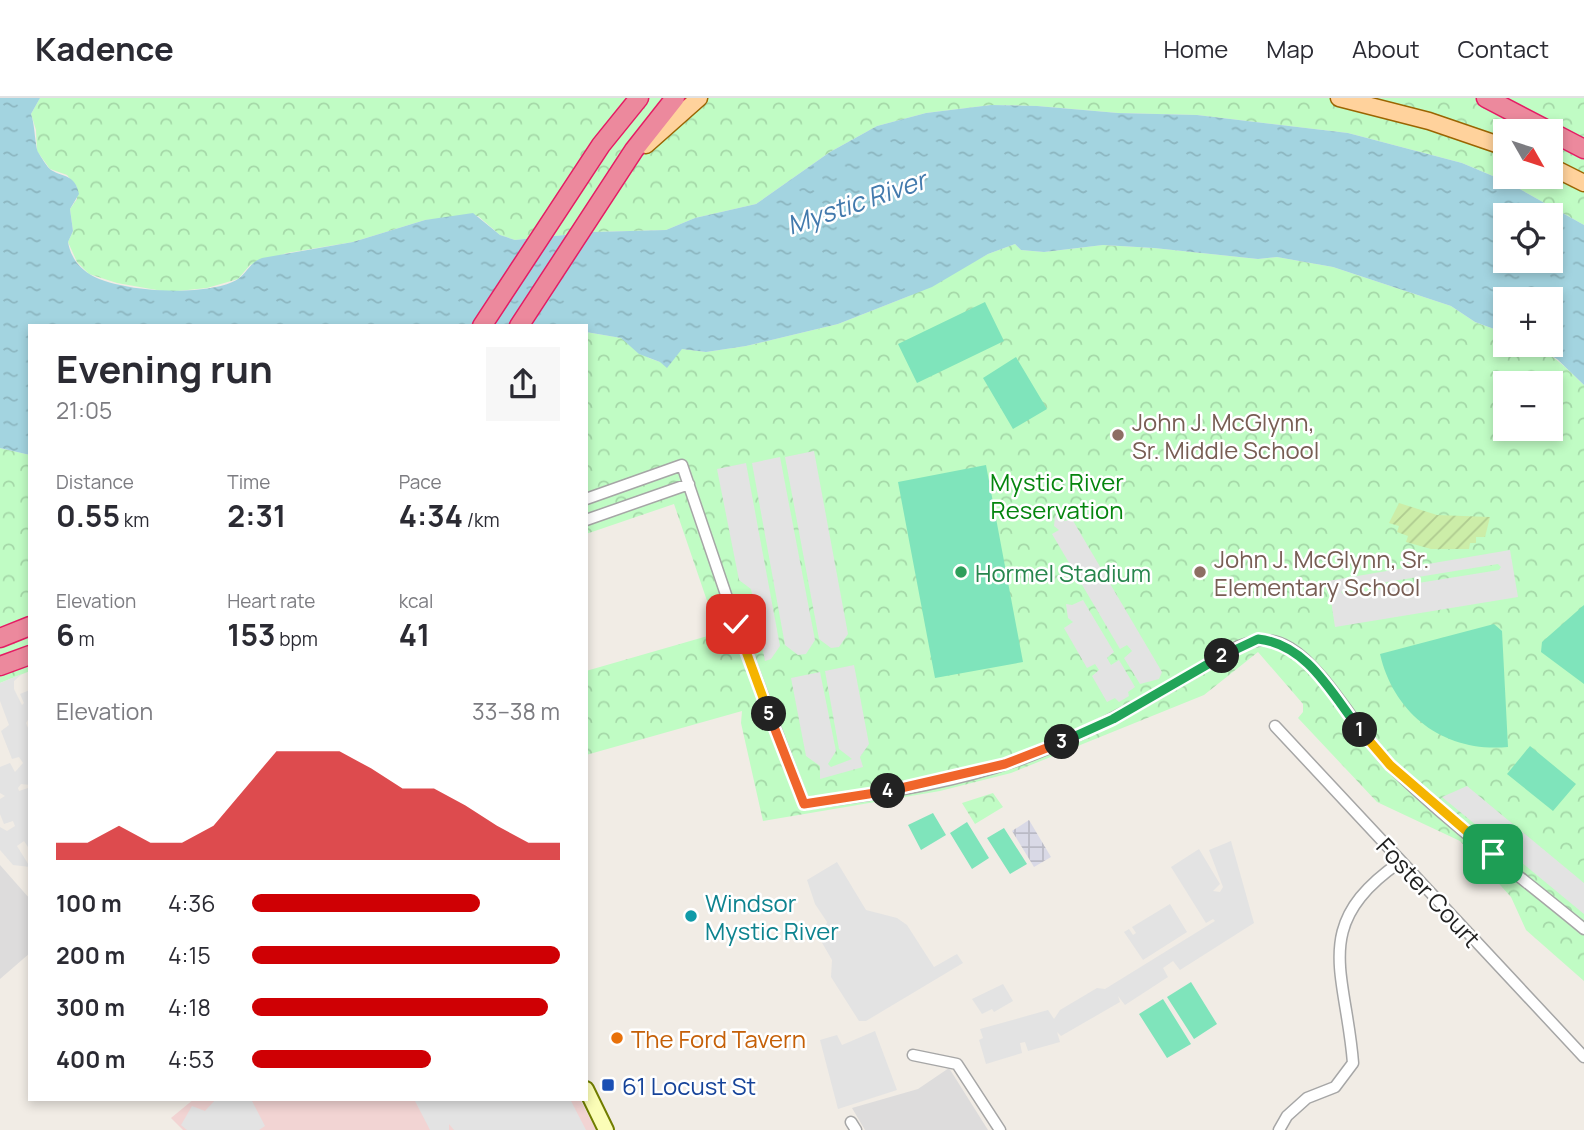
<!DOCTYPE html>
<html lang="en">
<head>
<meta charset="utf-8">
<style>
  :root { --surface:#fff; --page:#f7f7f7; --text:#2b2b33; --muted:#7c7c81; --line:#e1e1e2; --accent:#cf0004 }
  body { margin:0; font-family:Manrope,sans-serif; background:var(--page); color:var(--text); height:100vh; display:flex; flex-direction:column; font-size:26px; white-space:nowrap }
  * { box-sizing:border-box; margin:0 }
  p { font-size:23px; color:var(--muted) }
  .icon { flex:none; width:38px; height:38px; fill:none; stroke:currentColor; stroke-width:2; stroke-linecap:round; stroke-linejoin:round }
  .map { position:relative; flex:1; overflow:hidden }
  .details { position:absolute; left:28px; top:226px; width:560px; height:777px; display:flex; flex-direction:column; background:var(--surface); border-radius:0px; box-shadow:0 4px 10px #0003 }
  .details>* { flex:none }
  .needle { width:46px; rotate:129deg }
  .fabs { position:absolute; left:1493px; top:21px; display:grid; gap:14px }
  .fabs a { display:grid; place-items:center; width:70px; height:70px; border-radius:0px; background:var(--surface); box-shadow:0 4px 10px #0003; font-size:35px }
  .pin { position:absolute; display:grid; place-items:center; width:60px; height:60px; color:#fff; margin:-30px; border-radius:14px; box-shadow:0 4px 10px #0006 }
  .km { position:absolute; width:35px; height:35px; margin:-18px; border-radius:50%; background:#222; color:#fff; font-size:19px; line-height:35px; text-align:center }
  .round { display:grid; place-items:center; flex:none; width:74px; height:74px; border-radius:0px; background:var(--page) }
  .headline { display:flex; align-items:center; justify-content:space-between; height:119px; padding:0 28px }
  h1 { font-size:38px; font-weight:700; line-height:52px }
  .stats { display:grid; grid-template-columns:repeat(3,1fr); gap:10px; height:119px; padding:7px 28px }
  .stats div { display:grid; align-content:center }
  .stats b { font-size:30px; font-weight:700 }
  .stats small { font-size:19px; font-weight:400 }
  .stats p { font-size:19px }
  .chart { height:196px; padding:14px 28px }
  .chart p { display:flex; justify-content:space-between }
  .chart svg { width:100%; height:126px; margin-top:7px; fill:var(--accent); opacity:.7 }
  ul { padding:0 28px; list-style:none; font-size:23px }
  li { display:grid; grid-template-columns:112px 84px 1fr; align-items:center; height:52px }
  li i { height:18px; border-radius:9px; background:var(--accent) }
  header { display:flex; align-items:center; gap:42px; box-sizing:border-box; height:98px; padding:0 35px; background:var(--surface); border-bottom:2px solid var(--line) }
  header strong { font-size:33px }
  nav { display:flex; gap:38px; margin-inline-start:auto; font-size:24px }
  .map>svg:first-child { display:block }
</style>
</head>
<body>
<header>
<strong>Kadence</strong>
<nav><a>Home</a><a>Map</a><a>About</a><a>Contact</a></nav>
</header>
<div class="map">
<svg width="1584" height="1032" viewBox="0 0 1584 1032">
  <defs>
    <pattern id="park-crowns" width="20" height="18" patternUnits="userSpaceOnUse" patternTransform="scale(1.75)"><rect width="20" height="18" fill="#c0fcc4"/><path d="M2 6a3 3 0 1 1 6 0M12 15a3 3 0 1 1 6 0" fill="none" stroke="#a5d8a8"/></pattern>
    <pattern id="garden-furrows" width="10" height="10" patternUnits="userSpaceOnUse" patternTransform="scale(1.75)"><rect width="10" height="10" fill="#cceda8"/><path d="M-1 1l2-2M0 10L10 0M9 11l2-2" fill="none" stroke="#afcb90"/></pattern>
    <pattern id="plaza-grid" width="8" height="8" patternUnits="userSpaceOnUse" patternTransform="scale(1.75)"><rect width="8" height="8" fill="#d9d9e6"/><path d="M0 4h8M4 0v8" fill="none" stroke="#babac5"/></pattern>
    <pattern id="water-ripples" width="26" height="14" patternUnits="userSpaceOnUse" patternTransform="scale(1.75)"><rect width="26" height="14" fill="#a3d4e0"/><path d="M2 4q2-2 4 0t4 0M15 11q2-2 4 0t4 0" fill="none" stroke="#8cb6c0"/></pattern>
  </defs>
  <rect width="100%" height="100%" fill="#f1ece5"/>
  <!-- residential -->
  <path fill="#dddcdc" d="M0,767l30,34v54l-30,26z
    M949,970l39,62h-123l-13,-22 66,-19z"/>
  <!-- commercial -->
  <path fill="#f2d4d3" d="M194,1001h386l16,31h-413l-12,-12z"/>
  <!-- park -->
  <path fill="url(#park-crowns)" fill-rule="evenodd" d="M40,0h1544v127l-77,-43 -45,-19 -114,-30 -151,-18 -79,-2 -81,-7 -46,-1 -65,8 -49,13 -47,26 -74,52 -61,14 -29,12 -72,2 -79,8 -15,-5 -22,-19 -53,4 -72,22 -66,11 -37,12 -12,14 -31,9 -39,4 -51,-9 -28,-9 -12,-12 -9,-20 5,-11 -3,-22 7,-10v-12l-10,-12 -17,-6 -13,-18 -1,-21 -5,-16zM1505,33h45v46h-45z
    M1015,146l6,6 23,2 59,-7 51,3 104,11 19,-2 56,10 118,39 24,16 30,11v12c41,0 50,12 79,40v596l-58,-51 -15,-33 -51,-56 -83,-39 -79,-84 5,-6v-8l-45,-52 -54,43 -193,78 -71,18 -177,30 -22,-98 1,-12 -156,44v-84l132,-38 -44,-129 -88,30v-202l35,6 28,20 11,4 22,-13 24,3 40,-6 92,-22 71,-28 79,-42zM1505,285h45v46h-45z
    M0,350l30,7v216l-30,12z
    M993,695l10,14 -28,17 -13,-21z"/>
  <!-- garden -->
  <path fill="url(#garden-furrows)" d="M1399,405l38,12 53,2 -5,20h-9v6h-6l-1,6h-38l-25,-7 2,-6 -11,-4 2,-6 -10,-3z"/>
  <!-- pitch -->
  <path fill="#7fe4bb" d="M985,204l19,39 -87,42 -19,-39z
    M1016,259l31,52 -34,20 -30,-51z
    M986,367l37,197 -88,16 -37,-196z
    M1584,507v79l-43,-32 1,-10z
    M1494,526l8,7 6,116c-63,6 -114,-32 -128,-93z
    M1530,648l46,38 -23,27 -46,-37z
    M933,715l13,22 -25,15 -13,-25z
    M967,724l22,36 -17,11 -22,-36z
    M1004,730l23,36 -17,10 -23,-36z
    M1191,884l26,42 -23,15 -27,-42z
    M1163,901l28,45 -24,14 -28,-44z"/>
  <!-- parking -->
  <path fill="#e3e3e3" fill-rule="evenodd" d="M814,353l34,183 -9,13 -8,1 -12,-9 -34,-182z
    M780,359l35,183 -9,14 -8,1 -13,-10 -33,-182z
    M746,365l34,183 -9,13 -6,2 -14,-72 -12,-9 -22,-111z
    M1055,418l10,5 7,-2 90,153 -3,7 -19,5 -16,-26 8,-7 -5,-6 -7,4 -68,-115 7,-4 -5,-4z
    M1510,452l8,47 -183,30 -7,-46zM1498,466l3,3 -2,3 -155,25 -3,-3 3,-3z
    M1083,502l31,52 -7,6 4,7 8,-5 16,27 -7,5 1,4 -10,6 -4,-4 -8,4 -15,-26 7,-6 -4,-6 -8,4 -23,-40 9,-6 -5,-4 -2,-14 6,1z
    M854,567l15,79 -9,13 3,10 -43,12v-13l-14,-10 -15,-78 29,-6 16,79 -8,13 3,3 21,-8 -13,-10 -14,-78z
    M22,576l-8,7v8l8,16 2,-2 -4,-9 10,-4v27l-4,6 4,10v52l-9,-1 -3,4 1,3 9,-3 2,6v56l-6,-9 -7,5 13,21 -17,-2 -13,-15v-23l7,4 8,-5 -2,-5 -9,3 -4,-10v-15l5,-3 -5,-3v-26l10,-4 5,9 8,-9 -4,-6 -7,2 -11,-28 8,-6 -9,-24v-18z
    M1467,688l117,97v31l-142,-117z
    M1231,743l23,82 -74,47 -7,-9 -10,7 5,9 -43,28 -7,-9 2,6 -59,34 -4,-4 3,10 -32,9 -3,-9 -5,1 2,10 -36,11 -7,-24 4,-2 -3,-9 68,-19 6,9 6,-9 37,-22 8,1 110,-68 -2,-2 -7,4 -35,-56 28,-18 21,35 -7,7 7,1 3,-5 -14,-37z
    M837,764l29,48 31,8 10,7 27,42 23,-13 6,9 -97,58h-7l-28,-44 1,-17 -11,-19 6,-19 -12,-18 -8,-24z
    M1170,806l17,28 -44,28 -19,-28 5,-3 4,6 3,-2 -4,-6z
    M1003,886l10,17 -19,11 -2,-3 -10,5 -10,-15z
    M875,933l22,59 -59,19 -18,-69 17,-5 5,10z
    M216,1001h35l14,27 -6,4h-72l-6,-5 11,-19 13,5z
    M414,1001h156l16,31h-132l-5,-6v6h-19z"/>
  <!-- plaza -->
  <path fill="url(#plaza-grid)" d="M1029,722l22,37 -17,10 -22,-36z"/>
  <!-- water -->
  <path fill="url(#water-ripples)" fill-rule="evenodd" d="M0,0h40l-9,16c4,11 4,32 7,38 3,5 9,15 13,18 13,8 24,4 28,24l-9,15 3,22 -5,11c2,11 7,21 16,28 25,23 125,28 154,9 9,-6 12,-17 24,-21l91,-16 72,-22 48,-7 27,22 15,5 79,-8 72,-2 29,-12 61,-14 74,-52 47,-26 49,-13 65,-8 46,1 81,7 79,2 151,18 114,30 45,19 77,43v160l-27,-26 -25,-14h18v-46h-45v34l-30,-11 -24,-16 -118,-39 -56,-10 -19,2 -104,-11 -51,-3 -59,7 -23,-2 -6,-6 -27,10 -56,33 -94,37 -92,22 -40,6 -24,-3 -15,19 -7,-6 -21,-8 -18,-16 -35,-6v-6h-556v129l-30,-7zM1505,117h45v46h-45z"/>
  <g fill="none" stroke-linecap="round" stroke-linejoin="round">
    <!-- street casing -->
    <g stroke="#a6a6a6" stroke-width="13">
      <path id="street" d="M586,401l96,-34 55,162 67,177c80,-11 163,-22 238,-53 70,-28 133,-68 197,-105 19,-7 33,-9 51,2 35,21 68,84 99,116 60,60 130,111 195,165
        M586,422l103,-36
        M1275,628l309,331
        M913,957l44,9 43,66
        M851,1024l5,8
        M1279,1032l8,-14 20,-18 28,-11 18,-24c-7,-91 -44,-138 47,-201"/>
    </g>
    <!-- secondary casing -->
    <g stroke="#717d00" stroke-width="18">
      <path id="secondary" d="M586,991l20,41"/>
    </g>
    <!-- primary casing -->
    <g stroke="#9b6400" stroke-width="19">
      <path id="primary" d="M1339,0l90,23 76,26
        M646,47l53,-47
        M1550,68l34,17"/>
    </g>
    <!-- highway casing -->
    <g stroke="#e51c64" stroke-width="21">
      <path id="highway" d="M1486,0l98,51
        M482,228l119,-181 38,-47
        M519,228l115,-176 41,-52
        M0,540l30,-12
        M0,568l30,-11"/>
    </g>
    <!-- street -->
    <use href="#street" stroke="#fff" stroke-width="10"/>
    <!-- secondary -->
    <use href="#secondary" stroke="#fbfdb7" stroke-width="14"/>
    <!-- primary -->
    <use href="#primary" stroke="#ffd29c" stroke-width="16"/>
    <!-- highway -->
    <use href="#highway" stroke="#ec899d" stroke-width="18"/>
  </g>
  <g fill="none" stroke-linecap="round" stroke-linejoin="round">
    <!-- split-1 casing -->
    <g stroke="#fff" stroke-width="14">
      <path id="split-1" d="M1360,632l30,35 103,89"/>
    </g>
    <!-- split-2 casing -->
    <g stroke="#fff" stroke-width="14">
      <path id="split-2" d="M1222,558l36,-17c49,5 74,55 102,91"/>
    </g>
    <!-- split-3 casing -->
    <g stroke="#fff" stroke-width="14">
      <path id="split-3" d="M1062,644l51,-23 109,-63"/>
    </g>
    <!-- split-4 casing -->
    <g stroke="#fff" stroke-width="14">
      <path id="split-4" d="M888,693l117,-27 57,-22"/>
    </g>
    <!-- split-5 casing -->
    <g stroke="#fff" stroke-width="14">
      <path id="split-5" d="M769,616l35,90 84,-13"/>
    </g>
    <!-- split-6 casing -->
    <g stroke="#fff" stroke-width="14">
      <path id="split-6" d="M736,526l33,90"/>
    </g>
    <!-- split-1 -->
    <use href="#split-1" stroke="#f5b400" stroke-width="9"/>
    <!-- split-2 -->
    <use href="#split-2" stroke="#22a559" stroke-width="9"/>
    <!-- split-3 -->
    <use href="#split-3" stroke="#22a559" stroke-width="9"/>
    <!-- split-4 -->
    <use href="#split-4" stroke="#f0652b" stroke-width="9"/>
    <!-- split-5 -->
    <use href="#split-5" stroke="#f0652b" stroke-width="9"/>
    <!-- split-6 -->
    <use href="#split-6" stroke="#f5b400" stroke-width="9"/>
  </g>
  <!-- markers -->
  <g fill="#8d6e63" stroke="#fff" stroke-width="2.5">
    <circle cx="1118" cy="337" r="7"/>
    <circle cx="1200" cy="474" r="7"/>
  </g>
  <circle fill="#2e9e5b" stroke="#fff" stroke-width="2.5" cx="961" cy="474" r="7"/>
  <circle fill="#0f9aa8" stroke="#fff" stroke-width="2.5" cx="691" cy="818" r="7"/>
  <circle fill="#e8710a" stroke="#fff" stroke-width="2.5" cx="617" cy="940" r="7"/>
  <rect fill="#1a4fb4" stroke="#fff" stroke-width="2.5" x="601" y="980" width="14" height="14" rx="3.5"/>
  <g text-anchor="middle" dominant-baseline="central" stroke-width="5" stroke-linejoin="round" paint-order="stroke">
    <!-- education labels -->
    <g font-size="24" fill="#785e54" stroke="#fff" text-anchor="start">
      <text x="1132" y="323">John J. McGlynn,<tspan x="1132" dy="28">Sr. Middle School</tspan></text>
      <text x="1214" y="460">John J. McGlynn, Sr.<tspan x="1214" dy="28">Elementary School</tspan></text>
    </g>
    <!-- park labels -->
    <g font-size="24" fill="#05850e" stroke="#fff">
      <text x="1057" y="383">Mystic River<tspan x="1057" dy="28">Reservation</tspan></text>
    </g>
    <!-- leisure labels -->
    <g font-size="24" fill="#27864d" stroke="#fff" text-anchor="start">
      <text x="975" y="474">Hormel Stadium</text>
    </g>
    <!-- street labels -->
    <g font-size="24" fill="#1f1f1f" stroke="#fff">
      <text transform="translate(1429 794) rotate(47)">Foster Court</text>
    </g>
    <!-- culture labels -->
    <g font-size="24" fill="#0d838f" stroke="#fff" text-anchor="start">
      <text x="705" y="804">Windsor<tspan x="705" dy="28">Mystic River</tspan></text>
    </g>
    <!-- food labels -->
    <g font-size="24" fill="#c56008" stroke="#fff" text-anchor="start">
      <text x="631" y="940">The Ford Tavern</text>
    </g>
    <!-- transit labels -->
    <g font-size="24" fill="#164399" stroke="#fff" text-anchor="start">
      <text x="622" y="987">61 Locust St</text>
    </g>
    <!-- water labels -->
    <g font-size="26" font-style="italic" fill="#437aad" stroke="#fff">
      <text transform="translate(856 104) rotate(-19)">Mystic River</text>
    </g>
  </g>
</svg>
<div class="fabs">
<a><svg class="needle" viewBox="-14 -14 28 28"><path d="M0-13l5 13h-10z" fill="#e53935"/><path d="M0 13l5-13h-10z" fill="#7c7c81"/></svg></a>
<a><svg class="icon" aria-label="locate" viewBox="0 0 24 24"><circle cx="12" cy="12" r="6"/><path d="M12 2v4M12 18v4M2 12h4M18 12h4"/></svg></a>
<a>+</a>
<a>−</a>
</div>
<div class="pin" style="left:1493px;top:756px;background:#1e9e55"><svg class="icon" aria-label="arrive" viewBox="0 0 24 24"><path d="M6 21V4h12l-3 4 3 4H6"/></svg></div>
<div class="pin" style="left:736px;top:526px;background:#d93025"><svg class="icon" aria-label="check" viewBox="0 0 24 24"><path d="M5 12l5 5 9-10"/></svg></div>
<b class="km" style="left:1360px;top:632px">1</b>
<b class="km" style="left:1222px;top:558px">2</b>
<b class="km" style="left:1062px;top:644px">3</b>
<b class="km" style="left:888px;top:693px">4</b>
<b class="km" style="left:769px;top:616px">5</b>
<section class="details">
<div class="headline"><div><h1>Evening run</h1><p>21:05</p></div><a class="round"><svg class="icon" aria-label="share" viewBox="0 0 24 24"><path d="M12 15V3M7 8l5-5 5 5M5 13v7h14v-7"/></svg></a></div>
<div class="stats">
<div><p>Distance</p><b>0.55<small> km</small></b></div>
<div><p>Time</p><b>2:31</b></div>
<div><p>Pace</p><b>4:34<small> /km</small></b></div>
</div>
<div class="stats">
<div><p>Elevation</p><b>6<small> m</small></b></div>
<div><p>Heart rate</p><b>153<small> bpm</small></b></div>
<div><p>kcal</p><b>41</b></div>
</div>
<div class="chart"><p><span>Elevation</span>33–38 m</p>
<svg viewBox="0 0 160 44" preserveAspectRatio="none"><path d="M0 44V38L10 38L20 32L30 38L40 38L50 32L60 19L70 6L80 6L90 6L100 12L110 19L120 19L130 25L140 32L150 38L160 38V44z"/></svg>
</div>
<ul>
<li><b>100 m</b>4:36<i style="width:74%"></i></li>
<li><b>200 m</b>4:15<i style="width:100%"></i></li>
<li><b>300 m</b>4:18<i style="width:96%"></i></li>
<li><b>400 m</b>4:53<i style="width:58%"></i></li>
</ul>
</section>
</div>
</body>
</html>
